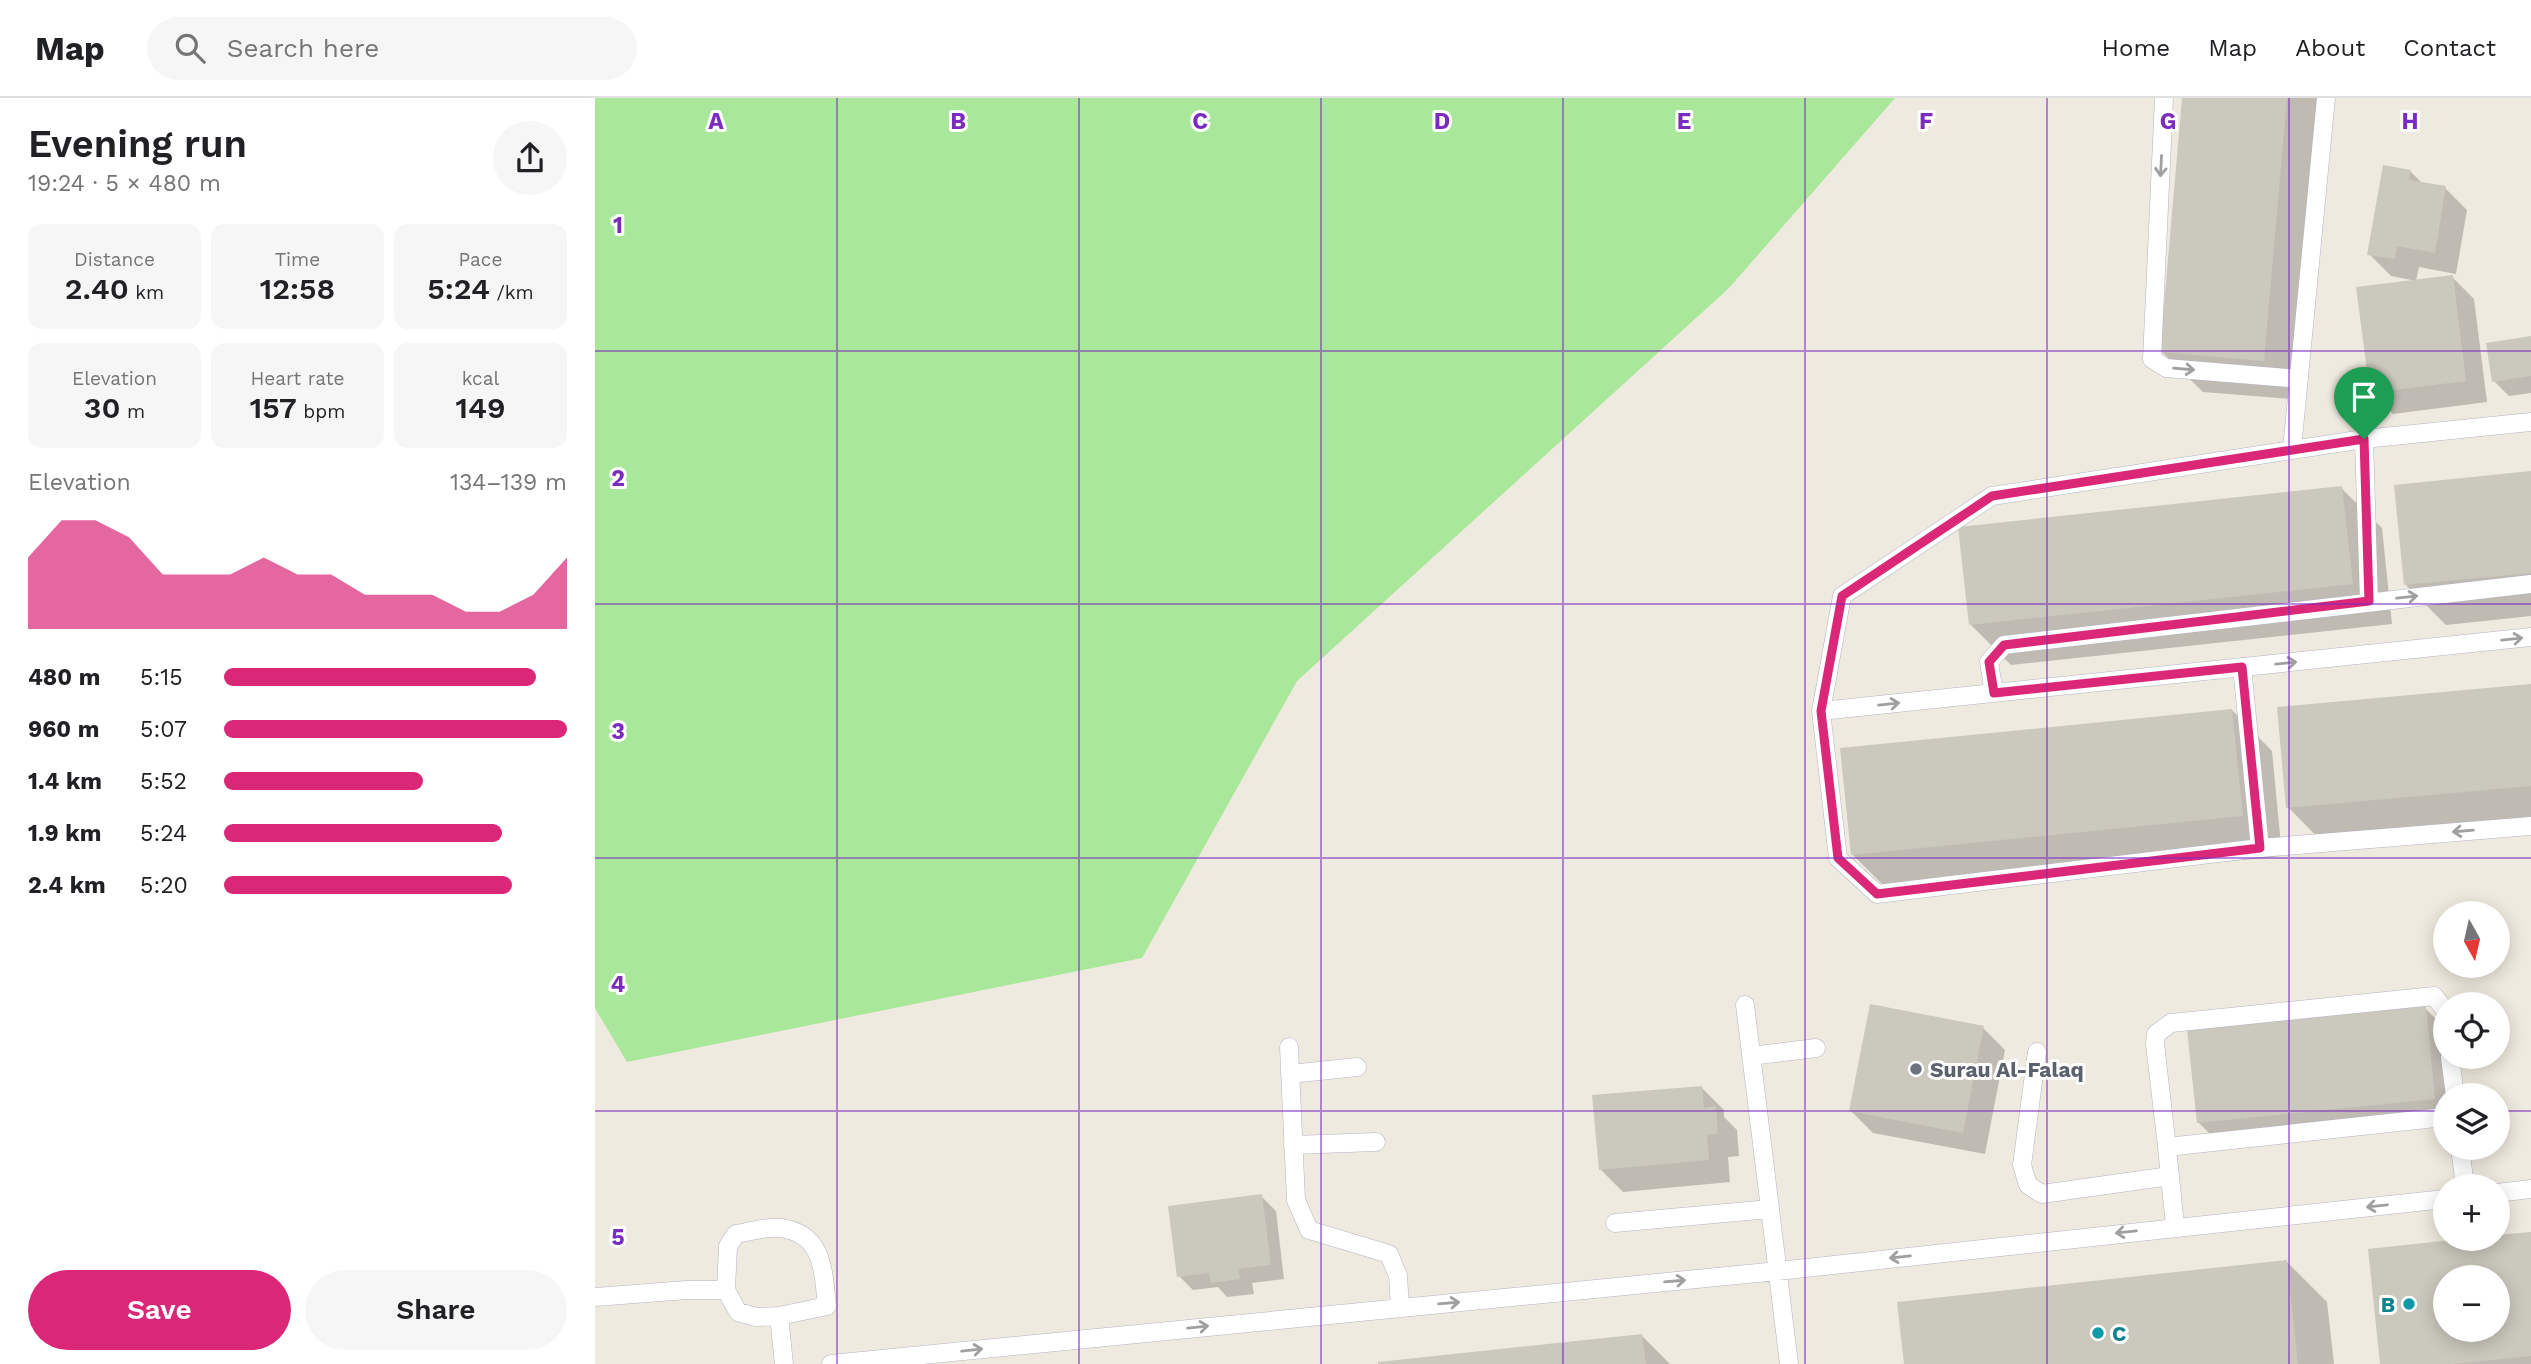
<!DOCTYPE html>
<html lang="en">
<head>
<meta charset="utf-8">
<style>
  :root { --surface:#fff; --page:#f6f6f6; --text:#202124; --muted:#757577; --line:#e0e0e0; --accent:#db2777 }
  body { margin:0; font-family:"Work Sans",sans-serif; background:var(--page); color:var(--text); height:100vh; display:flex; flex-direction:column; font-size:26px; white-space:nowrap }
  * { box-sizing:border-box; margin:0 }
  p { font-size:23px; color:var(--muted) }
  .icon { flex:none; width:38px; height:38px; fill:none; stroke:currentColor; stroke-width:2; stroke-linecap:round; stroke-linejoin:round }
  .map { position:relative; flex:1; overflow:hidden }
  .details { display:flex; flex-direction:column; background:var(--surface); width:595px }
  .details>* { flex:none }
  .needle { width:46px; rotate:172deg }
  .fabs { position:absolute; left:1838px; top:803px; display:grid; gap:14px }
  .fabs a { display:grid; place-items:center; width:77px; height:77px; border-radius:50%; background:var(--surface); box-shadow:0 4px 18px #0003; font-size:35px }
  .pin { position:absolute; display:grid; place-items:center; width:60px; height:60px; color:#fff; margin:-72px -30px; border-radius:50% 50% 50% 0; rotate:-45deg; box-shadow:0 0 7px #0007 }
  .pin .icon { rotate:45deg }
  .round { display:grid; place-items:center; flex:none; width:74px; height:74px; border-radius:37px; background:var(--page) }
  .head { display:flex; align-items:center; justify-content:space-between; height:119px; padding:0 28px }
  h1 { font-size:38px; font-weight:600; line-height:52px }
  .figures { display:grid; grid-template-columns:repeat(3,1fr); gap:10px; height:119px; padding:7px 28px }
  .figures div { display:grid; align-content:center; border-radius:14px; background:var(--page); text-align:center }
  .figures b { font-size:30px; font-weight:600 }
  .figures small { font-size:19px; font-weight:400 }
  .figures p { font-size:19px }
  .chart { height:196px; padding:14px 28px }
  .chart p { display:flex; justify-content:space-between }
  .chart svg { width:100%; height:126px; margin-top:7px; fill:var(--accent); opacity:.7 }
  .button { display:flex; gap:14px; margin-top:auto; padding:14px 28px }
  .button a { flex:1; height:80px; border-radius:42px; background:var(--accent); color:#fff; font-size:28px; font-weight:600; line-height:80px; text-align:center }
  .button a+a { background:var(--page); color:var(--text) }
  ul { padding:0 28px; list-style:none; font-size:23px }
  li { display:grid; grid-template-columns:112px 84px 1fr; align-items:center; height:52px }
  li i { height:18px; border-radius:9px; background:var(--accent) }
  header { display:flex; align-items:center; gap:42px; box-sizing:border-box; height:98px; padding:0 35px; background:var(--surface); border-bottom:2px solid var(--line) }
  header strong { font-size:33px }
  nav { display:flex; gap:38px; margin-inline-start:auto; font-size:24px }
  .search { width:490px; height:63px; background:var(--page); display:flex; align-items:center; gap:18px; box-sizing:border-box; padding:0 24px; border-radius:38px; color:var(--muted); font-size:26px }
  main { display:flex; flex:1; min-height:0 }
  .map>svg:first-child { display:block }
</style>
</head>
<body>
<header>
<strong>Map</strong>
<div class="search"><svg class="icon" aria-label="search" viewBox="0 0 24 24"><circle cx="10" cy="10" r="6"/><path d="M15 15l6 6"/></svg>Search here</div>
<nav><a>Home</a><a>Map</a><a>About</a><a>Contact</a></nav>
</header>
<main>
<section class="details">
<div class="head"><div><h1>Evening run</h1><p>19:24 · 5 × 480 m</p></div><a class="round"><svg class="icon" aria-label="share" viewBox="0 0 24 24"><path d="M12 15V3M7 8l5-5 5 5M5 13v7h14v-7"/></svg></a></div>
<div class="figures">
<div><p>Distance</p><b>2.40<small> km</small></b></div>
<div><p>Time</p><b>12:58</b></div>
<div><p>Pace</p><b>5:24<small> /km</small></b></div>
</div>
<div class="figures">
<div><p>Elevation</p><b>30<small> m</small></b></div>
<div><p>Heart rate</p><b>157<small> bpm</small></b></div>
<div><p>kcal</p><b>149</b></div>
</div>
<div class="chart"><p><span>Elevation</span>134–139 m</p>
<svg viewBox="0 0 160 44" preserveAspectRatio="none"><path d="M0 44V19L10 6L20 6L30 12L40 25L50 25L60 25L70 19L80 25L90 25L100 32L110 32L120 32L130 38L140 38L150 32L160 19V44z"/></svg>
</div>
<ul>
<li><b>480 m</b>5:15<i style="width:91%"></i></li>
<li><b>960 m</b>5:07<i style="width:100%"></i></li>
<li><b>1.4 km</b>5:52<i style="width:58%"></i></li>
<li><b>1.9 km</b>5:24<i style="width:81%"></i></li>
<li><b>2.4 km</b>5:20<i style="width:84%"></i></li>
</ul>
<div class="button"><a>Save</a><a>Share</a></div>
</section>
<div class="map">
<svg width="1936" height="1266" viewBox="0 0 1936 1266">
  <rect width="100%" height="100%" fill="#efeadf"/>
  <!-- green -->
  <path fill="#a9e79a" d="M0,0h1300l-166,190 -432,393 -155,277 -515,104 -32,-54z"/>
  <!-- shadow -->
  <path fill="#0003" fill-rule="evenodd" d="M1589,0h146l-26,302 -101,-8 -41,-40z
    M1815,73l13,13 22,4 22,22 -11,64 -37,-7 -3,14 -25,-5 -22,-22z
    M1857,179l22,22 13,103 -94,12 -22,-22z
    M1936,239v56l-22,3 -15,-15z
    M1936,375v143l-85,9 -40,-40z
    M1746,390l41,40 10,96 -381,41 -40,-40z
    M1936,588v144l-203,18 -40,-41z
    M1637,612l40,41 10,105 -389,39 -41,-41z
    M1830,910l20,20v29l9,39h-9v26l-225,22 -22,-22z
    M1388,930l22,22 -20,104 -112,-21 -22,-22z
    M1107,990l22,22v7l13,13 2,26 -11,1 2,25 -107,10 -22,-22z
    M666,1098l15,15 8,68 -32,4 2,11 -27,3 -9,-10 -25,3 -14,-14z
    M1936,1135v131h-149l-12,-114 127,-11zM1850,1180h52v52h-52z
    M1692,1164l40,40 7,62h-428z
    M1047,1238l28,28h-292z"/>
  <!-- building -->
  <path fill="#cbc8bd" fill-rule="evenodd" d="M1587,0h105l-23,263 -104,-9z
    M1788,67l28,5 -2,10 37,6 -11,67 -38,-7 -2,13 -28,-4z
    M1858,177l13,106 -96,12 -14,-106z
    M1936,238v40l-39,6 -6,-39z
    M1936,373v102l-127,12 -10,-100z
    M1747,388l11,98 -384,41 -11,-98z
    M1936,586v102l-245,22 -9,-101z
    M1637,611l11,107 -392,39 -11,-107z
    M1275,906l114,22 -21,107 -114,-22z
    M1831,908l9,93 -238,24 -10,-93z
    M1107,988l2,22 12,-2 2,28 -11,1 2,25 -110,10 -7,-75z
    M667,1096l9,71 -33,4 2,10 -29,4 -2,-10 -32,4 -9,-71z
    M1936,1134v124l-79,8h-72l-12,-115 93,-10h36v-4zM1850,1180h52v52h-52z
    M1692,1162l11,104h-394l-7,-62z
    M1047,1236l4,30h-268v-2z"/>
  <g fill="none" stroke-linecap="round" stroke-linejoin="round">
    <!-- service casing -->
    <g stroke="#b3b3c1" stroke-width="19">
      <path id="service" d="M1569,0l-12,261 14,9 133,11
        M1936,324l-167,17 -372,57 -150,100 -21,115 17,147 39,36 383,-46 271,-22
        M1769,341l5,162
        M1697,351l34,-351
        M1647,569l18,181
        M1399,595l-5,-31 15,-17 527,-61
        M1226,613l710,-74
        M1150,907l44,359
        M694,949l7,153 13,30 80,24 9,22 2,31
        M1442,954l-15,113 6,20 14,9 128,-18
        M1156,958l65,-8
        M1855,959l5,39
        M695,976l67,-7
        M698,1047l83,-3
        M1572,1049l-12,-103 1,-10 15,-11 263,-27 11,14
        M1865,1050l5,38
        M1902,1095l34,-4
        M1020,1125l155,-14
        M1580,1128l-8,-79 278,-30
        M131,1192l2,-44 8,-12c14,-2 31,-8 45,-6 43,6 42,43 46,78l-48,10
        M0,1199l92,-7h39l12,22 18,5 23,-1 5,48
        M236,1266l947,-93 667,-72"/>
    </g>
    <!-- service -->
    <use href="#service" stroke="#fff" stroke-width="18"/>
  </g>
  <!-- one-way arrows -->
  <defs><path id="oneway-shaft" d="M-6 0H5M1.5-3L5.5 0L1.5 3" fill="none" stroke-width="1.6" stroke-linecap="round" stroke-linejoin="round" transform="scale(1.75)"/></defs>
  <g stroke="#a0a0a0">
    <use href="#oneway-shaft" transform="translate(1566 68) rotate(93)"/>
    <use href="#oneway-shaft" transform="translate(1589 271) rotate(5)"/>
    <use href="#oneway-shaft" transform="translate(1812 499) rotate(-6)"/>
    <use href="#oneway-shaft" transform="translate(1917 541) rotate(-6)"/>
    <use href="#oneway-shaft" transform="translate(1691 565) rotate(-6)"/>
    <use href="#oneway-shaft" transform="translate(1294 606) rotate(-6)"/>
    <use href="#oneway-shaft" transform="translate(1868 733) rotate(175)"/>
    <use href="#oneway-shaft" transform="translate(1782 1108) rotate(174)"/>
    <use href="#oneway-shaft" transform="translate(1531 1134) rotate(174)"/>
    <use href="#oneway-shaft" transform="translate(1305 1159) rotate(174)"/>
    <use href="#oneway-shaft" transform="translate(1080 1183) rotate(-5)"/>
    <use href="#oneway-shaft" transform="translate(854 1205) rotate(-5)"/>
    <use href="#oneway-shaft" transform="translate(603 1229) rotate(-6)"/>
    <use href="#oneway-shaft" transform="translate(377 1252) rotate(-6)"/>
  </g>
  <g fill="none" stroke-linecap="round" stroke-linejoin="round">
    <!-- route casing -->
    <g stroke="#fff" stroke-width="14">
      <path id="route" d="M1769,341l5,162 -365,44 -15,17 5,31 248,-26 18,181 -383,46 -39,-36 -17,-147 21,-115 150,-100z"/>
    </g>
    <!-- route -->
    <use href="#route" stroke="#db2777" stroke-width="9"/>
  </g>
  <!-- grid -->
  <path fill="none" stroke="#7b2cbf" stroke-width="2" stroke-opacity="0.55" d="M242,0v1266M484,0v1266M726,0v1266M968,0v1266M1210,0v1266M1452,0v1266M1694,0v1266M0,253h1936M0,506h1936M0,760h1936M0,1013h1850M1902,1013h34"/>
  <!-- markers -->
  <circle fill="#6b7280" stroke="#fff" stroke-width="2.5" cx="1321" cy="971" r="7"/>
  <g fill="#0f9aa8" stroke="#fff" stroke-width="2.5">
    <circle cx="1814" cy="1206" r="7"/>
    <circle cx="1503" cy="1235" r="7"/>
  </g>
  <g text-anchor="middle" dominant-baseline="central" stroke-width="6" stroke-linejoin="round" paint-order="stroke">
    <!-- worship labels -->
    <g font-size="21" font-weight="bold" fill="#5b616d" stroke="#fff" text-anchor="start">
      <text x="1335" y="971">Surau Al-Falaq</text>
    </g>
    <!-- culture labels -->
    <g font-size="21" font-weight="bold" fill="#0d838f" stroke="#fff" text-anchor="end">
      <text x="1800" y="1206">B</text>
      <text x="1517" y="1235" text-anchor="start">C</text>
    </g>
  </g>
  <g font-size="23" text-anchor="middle" font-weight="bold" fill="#7b2cbf" stroke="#fff" stroke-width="6" stroke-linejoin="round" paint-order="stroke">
    <text x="121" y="31">A</text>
    <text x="363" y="31">B</text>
    <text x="605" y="31">C</text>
    <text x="847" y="31">D</text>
    <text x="1089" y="31">E</text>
    <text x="1331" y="31">F</text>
    <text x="1573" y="31">G</text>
    <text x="1815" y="31">H</text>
    <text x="23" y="135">1</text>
    <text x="23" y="388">2</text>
    <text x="23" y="641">3</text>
    <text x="23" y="894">4</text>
    <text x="23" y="1147">5</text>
  </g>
</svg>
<div class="fabs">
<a><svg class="needle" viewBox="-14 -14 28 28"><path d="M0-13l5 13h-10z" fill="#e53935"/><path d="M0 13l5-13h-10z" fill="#757577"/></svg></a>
<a><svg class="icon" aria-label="locate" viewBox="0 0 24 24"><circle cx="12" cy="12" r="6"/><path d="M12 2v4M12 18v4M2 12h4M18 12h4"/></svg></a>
<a><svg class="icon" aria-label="layers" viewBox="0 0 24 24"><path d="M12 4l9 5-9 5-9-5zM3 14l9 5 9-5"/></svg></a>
<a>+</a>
<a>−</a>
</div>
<div class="pin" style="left:1769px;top:341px;background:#1e9e55"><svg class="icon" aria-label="arrive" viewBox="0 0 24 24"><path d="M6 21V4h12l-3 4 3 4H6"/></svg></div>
</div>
</main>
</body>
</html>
